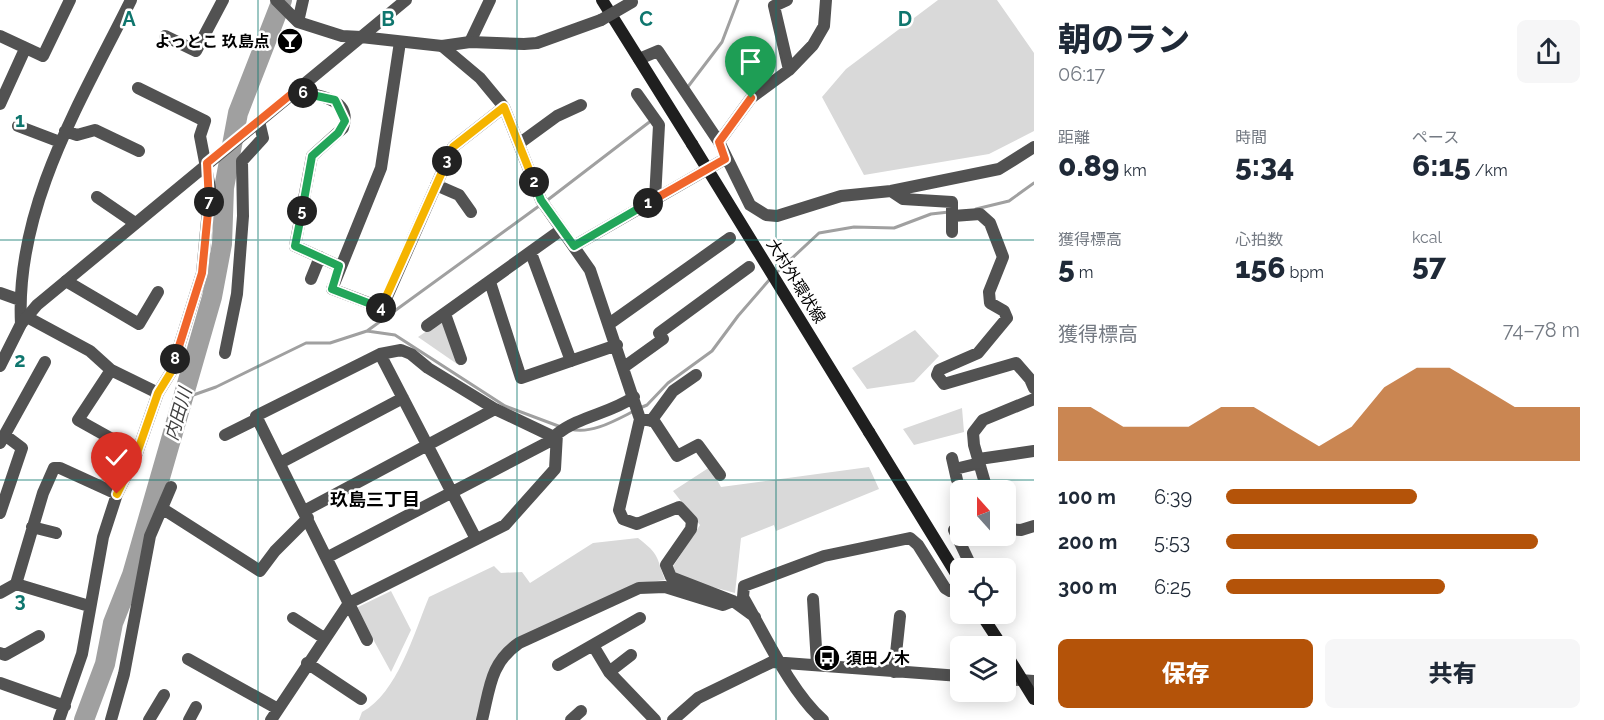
<!DOCTYPE html>
<html lang="ja">
<head>
<meta charset="utf-8">
<style>
  :root { --surface:#fff; --page:#f6f6f7; --text:#1f2937; --muted:#747a83; --accent:#b45309 }
  body { margin:0; font-family:Raleway,"Noto Sans JP",sans-serif; background:var(--page); color:var(--text); height:100vh; display:flex; flex-direction:column; font-size:22px; white-space:nowrap }
  * { box-sizing:border-box; margin:0 }
  p { font-size:20px; color:var(--muted) }
  .icon { flex:none; width:33px; height:33px; fill:none; stroke:currentColor; stroke-width:2; stroke-linecap:round; stroke-linejoin:round }
  .map { position:relative; flex:1; overflow:hidden }
  .drawer { display:flex; flex-direction:column; background:var(--surface); width:570px }
  .drawer>* { flex:none }
  .needle { width:39px; rotate:339deg }
  .controls { position:absolute; left:950px; top:480px; display:grid; gap:12px }
  .controls a { display:grid; place-items:center; width:66px; height:66px; border-radius:9px; background:var(--surface); box-shadow:0 3px 15px #0003; font-size:30px }
  .pin { position:absolute; display:grid; place-items:center; width:51px; height:51px; color:#fff; margin:-62px -26px; border-radius:50% 50% 50% 0; rotate:-45deg; box-shadow:0 0 6px #0007 }
  .pin .icon { rotate:45deg }
  .km { position:absolute; width:30px; height:30px; margin:-15px; border-radius:50%; background:#222; color:#fff; font-size:16px; line-height:30px; text-align:center }
  .round { display:grid; place-items:center; flex:none; width:63px; height:63px; border-radius:9px; background:var(--page) }
  .head { display:flex; align-items:center; justify-content:space-between; height:102px; padding:0 24px }
  h1 { font-size:33px; font-weight:800; line-height:45px }
  .metrics { display:grid; grid-template-columns:repeat(3,1fr); gap:9px; height:102px; padding:6px 24px }
  .metrics div { display:grid; align-content:center }
  .metrics b { font-size:30px; font-weight:800 }
  .metrics small { font-size:16px; font-weight:400 }
  .metrics p { font-size:16px }
  .chart { height:168px; padding:12px 24px }
  .chart p { display:flex; justify-content:space-between }
  .chart svg { width:100%; height:108px; margin-top:6px; fill:var(--accent); opacity:.7 }
  .cta { display:flex; gap:12px; margin-top:auto; padding:12px 24px }
  .cta a { flex:1; height:69px; border-radius:9px; background:var(--accent); color:#fff; font-size:24px; font-weight:800; line-height:69px; text-align:center }
  .cta a+a { background:var(--page); color:var(--text) }
  ul { padding:0 24px; list-style:none; font-size:20px }
  li { display:grid; grid-template-columns:96px 72px 1fr; align-items:center; height:45px }
  li i { height:15px; border-radius:8px; background:var(--accent) }
  main { display:flex; flex:1; min-height:0 }
  .map>svg:first-child { display:block }
</style>
</head>
<body>
<main>
<div class="map">
<svg width="1034" height="720" viewBox="0 0 1034 720">
  <rect width="100%" height="100%" fill="#fff"/>
  <!-- green -->
  <path fill="#d9d9d9" d="M938,0h59l37,53v78l-45,23 -125,21 -42,-78 24,-28z
    M443,320l17,46 -42,-29z
    M915,330l24,26 -25,26 -47,7 -15,-21z
    M962,408l2,24 -50,13 -11,-16z
    M710,467l11,20 148,-20 10,22 -103,42 -2,-6 -33,13 -6,55 -56,-15 -7,-10 28,-43 -27,-34z
    M638,538c22,17 18,18 27,42l-24,3 -137,67 -25,70h-120l3,-8c35,-18 52,-79 67,-115l65,-31 7,7 21,-1 8,11 63,-40z
    M391,591l20,39 -20,42 -35,-64z"/>
  <g fill="none" stroke-linecap="round" stroke-linejoin="round">
    <!-- stream -->
    <path stroke="#a0a0a0" stroke-width="3" d="M687,88l35,-46 16,-42
      M545,202l107,-82
      M976,209l33,-8 25,-18
      M775,274l44,-41 35,-6 40,1 37,-14 18,-2
      M367,331l28,4 110,71 56,21
      M182,399l34,-12 90,-44h24l37,-12 172,-125
      M640,408l7,-3 21,-22 44,-32 26,-35 32,-37
      M570,429c21,6 46,-9 64,-18"/>
    <!-- river -->
    <path stroke="#a0a0a0" stroke-width="20" d="M84,720l21,-56 8,-41 19,-48 80,-278 10,-53 2,-56 14,-75 44,-113"/>
    <!-- minor -->
    <path stroke="#525252" stroke-width="12" d="M276,0l22,22 44,14 19,1
      M787,0l-13,6 15,64
      M298,22l5,-22
      M0,36l43,20 27,-56
      M165,36l31,15 27,-51
      M400,42l-19,126 -49,121 50,19 71,-161 51,-40
      M470,42l20,-42
      M442,46l38,32 24,29 37,93 49,70 50,149 -21,91 4,9 14,5 42,-17 13,14 -1,8 -25,36 5,12 62,24 22,16
      M639,59l19,-8 61,91 31,63 16,10 11,1 64,-20 50,-5 108,-22 35,-22
      M295,91c20,4 58,6 48,37l-31,28 -17,90 44,20
      M637,94l22,31 -4,74
      M0,104l25,-55
      M18,126l42,16
      M65,131l12,4 18,-5 44,21
      M719,142l32,-44 38,-28 24,-25 11,-19 2,-26
      M520,143l37,-27 24,-11
      M436,185l23,10 12,17
      M891,191l12,8 49,3v30
      M97,197l38,26
      M953,216l27,-2 10,9 13,34 -14,35 1,11 14,8 3,7 -29,35 -39,17 -2,5 7,9 72,-21 14,16 4,9
      M574,246l151,-87
      M531,253l40,108
      M311,279l9,-22
      M66,281l73,43 19,-32
      M490,282l31,96 96,-33
      M0,293l20,7
      M445,314l16,45
      M27,317l63,34 21,19 47,23
      M21,324c-6,-117 60,-223 110,-324
      M609,324l121,-86
      M427,326l134,-96
      M225,353l12,-59 6,-78 -1,-55 21,-23 -4,-17
      M380,354l96,185
      M624,367l39,-28 -4,-6 90,-66
      M111,370l-33,50 59,33
      M640,419l14,2 23,35 21,-11 22,30
      M651,421l22,-30 23,-16
      M225,435l32,-16
      M0,443l45,-81
      M952,458l5,22
      M979,459l55,-8
      M280,463l123,-65
      M955,469l25,-6
      M987,490l-13,-45 -1,-12 10,-13 51,-21
      M163,509l97,62 15,-20 33,-33
      M304,511l191,-102
      M0,513l22,-65 -16,-12
      M32,527l24,6
      M960,529l-6,1 18,38
      M1005,529l16,1 13,-4
      M328,557l228,-119
      M16,584l73,22
      M0,593l16,-9 27,-91 11,-25h6l57,26
      M813,599l4,65
      M293,618l31,20
      M367,640l-111,-224 124,-62 21,-4 10,4 17,14 67,41 61,29
      M594,647l15,25 46,48
      M0,653l5,2 34,-19
      M188,659l90,50
      M307,663l54,36
      M558,665l82,-47
      M609,672l22,-17
      M894,672l6,-56
      M1005,679l29,2
      M0,683l65,23
      M59,720l23,-66 21,-117 14,-43 20,-41 21,-60 13,-21 31,-99 8,-85 -10,-52 5,-15 -67,-33
      M111,720l13,-46 26,-138 21,-49
      M149,720l15,-25
      M189,720l7,-13
      M271,720l78,-117 156,-78 50,-56 2,-35c23,-18 52,-20 77,-37
      M482,720c8,-32 8,-57 37,-77l120,-55 26,-1 58,18 10,-4
      M571,720l10,-9
      M673,720l25,-22 74,-36 188,14
      M823,720c-32,-28 -58,-85 -80,-123l1,-11 80,-30 86,-18 8,7 27,43 5,3 10,-3"/>
    <!-- tertiary -->
    <path stroke="#525252" stroke-width="12" d="M361,37l81,9 28,-4 54,2 13,-1 64,-23
      M0,366l21,-42 16,-19 369,-305"/>
    <!-- secondary -->
    <path stroke="#1f1f1f" stroke-width="12" d="M602,0l90,144
      M869,432l91,148
      M981,614l21,32
      M1005,652l29,47"/>
    <!-- tertiary-bridge -->
    <path stroke="#525252" stroke-width="12" d="M601,20l31,-18"/>
    <!-- secondary-bridge -->
    <path stroke="#1f1f1f" stroke-width="12" d="M692,144l177,288"/>
  </g>
  <g fill="none" stroke-linecap="round" stroke-linejoin="round">
    <!-- split-1 casing -->
    <g stroke="#fff" stroke-width="12">
      <path id="split-1" d="M648,203l77,-44 -6,-17 32,-44"/>
    </g>
    <!-- split-2 casing -->
    <g stroke="#fff" stroke-width="12">
      <path id="split-2" d="M534,182l7,18 33,46 74,-43"/>
    </g>
    <!-- split-3 casing -->
    <g stroke="#fff" stroke-width="12">
      <path id="split-3" d="M447,161l6,-14 51,-40 30,75"/>
    </g>
    <!-- split-4 casing -->
    <g stroke="#fff" stroke-width="12">
      <path id="split-4" d="M381,308l66,-147"/>
    </g>
    <!-- split-5 casing -->
    <g stroke="#fff" stroke-width="12">
      <path id="split-5" d="M302,211l-7,35 44,20 -7,23 49,19"/>
    </g>
    <!-- split-6 casing -->
    <g stroke="#fff" stroke-width="12">
      <path id="split-6" d="M302,211l10,-55 26,-23 7,-12 -10,-21 -32,-7"/>
    </g>
    <!-- split-7 casing -->
    <g stroke="#fff" stroke-width="12">
      <path id="split-7" d="M209,202l-2,-39 88,-72 8,2"/>
    </g>
    <!-- split-8 casing -->
    <g stroke="#fff" stroke-width="12">
      <path id="split-8" d="M175,359l27,-86 7,-71"/>
    </g>
    <!-- split-9 casing -->
    <g stroke="#fff" stroke-width="12">
      <path id="split-9" d="M117,494l20,-41 21,-60 13,-21 4,-13"/>
    </g>
    <!-- split-1 -->
    <use href="#split-1" stroke="#f0652b" stroke-width="8"/>
    <!-- split-2 -->
    <use href="#split-2" stroke="#22a559" stroke-width="8"/>
    <!-- split-3 -->
    <use href="#split-3" stroke="#f5b400" stroke-width="8"/>
    <!-- split-4 -->
    <use href="#split-4" stroke="#f5b400" stroke-width="8"/>
    <!-- split-5 -->
    <use href="#split-5" stroke="#22a559" stroke-width="8"/>
    <!-- split-6 -->
    <use href="#split-6" stroke="#22a559" stroke-width="8"/>
    <!-- split-7 -->
    <use href="#split-7" stroke="#f0652b" stroke-width="8"/>
    <!-- split-8 -->
    <use href="#split-8" stroke="#f0652b" stroke-width="8"/>
    <!-- split-9 -->
    <use href="#split-9" stroke="#f5b400" stroke-width="8"/>
  </g>
  <!-- grid -->
  <path fill="none" stroke="#0f766e" stroke-width="1.5" stroke-opacity="0.55" d="M258,0v720M517,0v720M776,0v720M0,240h1034M0,480h1034"/>
  <!-- icons -->
  <defs>
    <g id="bar-disc" transform="scale(1.35)"><circle r="9.5" fill="#000" stroke="#fff"/><path d="M-6-5H6L.8 .8V4.5H3.5V6h-7V4.5H-.8V.8Z" fill="#fff"/></g>
    <g id="bus-disc" transform="scale(1.35)"><circle r="9.5" fill="#000" stroke="#fff"/><path d="M-5-6H5V4H4V6H2V4H-2V6H-4V4H-5ZM-3.5-4V0h7V-4ZM-3.5 1.2v1.5H-2V1.2ZM2 1.2v1.5H3.5V1.2Z" fill="#fff"/></g>
  </defs>
  <g fill-rule="evenodd">
    <use href="#bar-disc" x="290" y="41"/>
    <use href="#bus-disc" x="827" y="658"/>
  </g>
  <g text-anchor="middle" dominant-baseline="central" stroke-width="5" stroke-linejoin="round" paint-order="stroke">
    <!-- poi labels -->
    <g font-size="16" font-weight="bold" fill="#000" stroke="#fff" text-anchor="end">
      <text x="270" y="41">よっとこ 玖島点</text>
      <text x="846" y="658" text-anchor="start">須田ノ木</text>
    </g>
    <!-- street labels -->
    <g font-size="16" fill="#000" stroke="#fff">
      <text transform="translate(796 281) rotate(58)">大村外環状線</text>
    </g>
    <!-- water labels -->
    <g font-size="18" font-style="italic" fill="#414141" stroke="#fff">
      <text transform="translate(178 414) rotate(-74)">内田川</text>
    </g>
    <!-- neighbourhood labels -->
    <g font-size="18" font-weight="bold" fill="#000" stroke="#fff">
      <text x="375" y="499">玖島三丁目</text>
    </g>
  </g>
  <g font-size="20" text-anchor="middle" font-weight="bold" fill="#0f766e" stroke="#fff" stroke-width="5" stroke-linejoin="round" paint-order="stroke">
    <text x="129" y="26">A</text>
    <text x="388" y="26">B</text>
    <text x="646" y="26">C</text>
    <text x="905" y="26">D</text>
    <text x="20" y="127">1</text>
    <text x="20" y="367">2</text>
    <text x="20" y="607">3</text>
  </g>
</svg>
<div class="controls">
<a><svg class="needle" viewBox="-14 -14 28 28"><path d="M0-13l5 13h-10z" fill="#e53935"/><path d="M0 13l5-13h-10z" fill="#747a83"/></svg></a>
<a><svg class="icon" aria-label="locate" viewBox="0 0 24 24"><circle cx="12" cy="12" r="6"/><path d="M12 2v4M12 18v4M2 12h4M18 12h4"/></svg></a>
<a><svg class="icon" aria-label="layers" viewBox="0 0 24 24"><path d="M12 4l9 5-9 5-9-5zM3 14l9 5 9-5"/></svg></a>
</div>
<div class="pin" style="left:751px;top:98px;background:#1e9e55"><svg class="icon" aria-label="arrive" viewBox="0 0 24 24"><path d="M6 21V4h12l-3 4 3 4H6"/></svg></div>
<div class="pin" style="left:117px;top:494px;background:#d93025"><svg class="icon" aria-label="check" viewBox="0 0 24 24"><path d="M5 12l5 5 9-10"/></svg></div>
<b class="km" style="left:648px;top:203px">1</b>
<b class="km" style="left:534px;top:182px">2</b>
<b class="km" style="left:447px;top:161px">3</b>
<b class="km" style="left:381px;top:308px">4</b>
<b class="km" style="left:302px;top:211px">5</b>
<b class="km" style="left:303px;top:93px">6</b>
<b class="km" style="left:209px;top:202px">7</b>
<b class="km" style="left:175px;top:359px">8</b>
</div>
<section class="drawer">
<div class="head"><div><h1>朝のラン</h1><p>06:17</p></div><a class="round"><svg class="icon" aria-label="share" viewBox="0 0 24 24"><path d="M12 15V3M7 8l5-5 5 5M5 13v7h14v-7"/></svg></a></div>
<div class="metrics">
<div><p>距離</p><b>0.89<small> km</small></b></div>
<div><p>時間</p><b>5:34</b></div>
<div><p>ペース</p><b>6:15<small> /km</small></b></div>
</div>
<div class="metrics">
<div><p>獲得標高</p><b>5<small> m</small></b></div>
<div><p>心拍数</p><b>156<small> bpm</small></b></div>
<div><p>kcal</p><b>57</b></div>
</div>
<div class="chart"><p><span>獲得標高</span>74–78 m</p>
<svg viewBox="0 0 160 44" preserveAspectRatio="none"><path d="M0 44V22L10 22L20 30L30 30L40 30L50 22L60 22L70 30L80 38L90 30L100 14L110 6L120 6L130 14L140 22L150 22L160 22V44z"/></svg>
</div>
<ul>
<li><b>100 m</b>6:39<i style="width:54%"></i></li>
<li><b>200 m</b>5:53<i style="width:88%"></i></li>
<li><b>300 m</b>6:25<i style="width:62%"></i></li>
</ul>
<div class="cta"><a>保存</a><a>共有</a></div>
</section>
</main>
</body>
</html>
